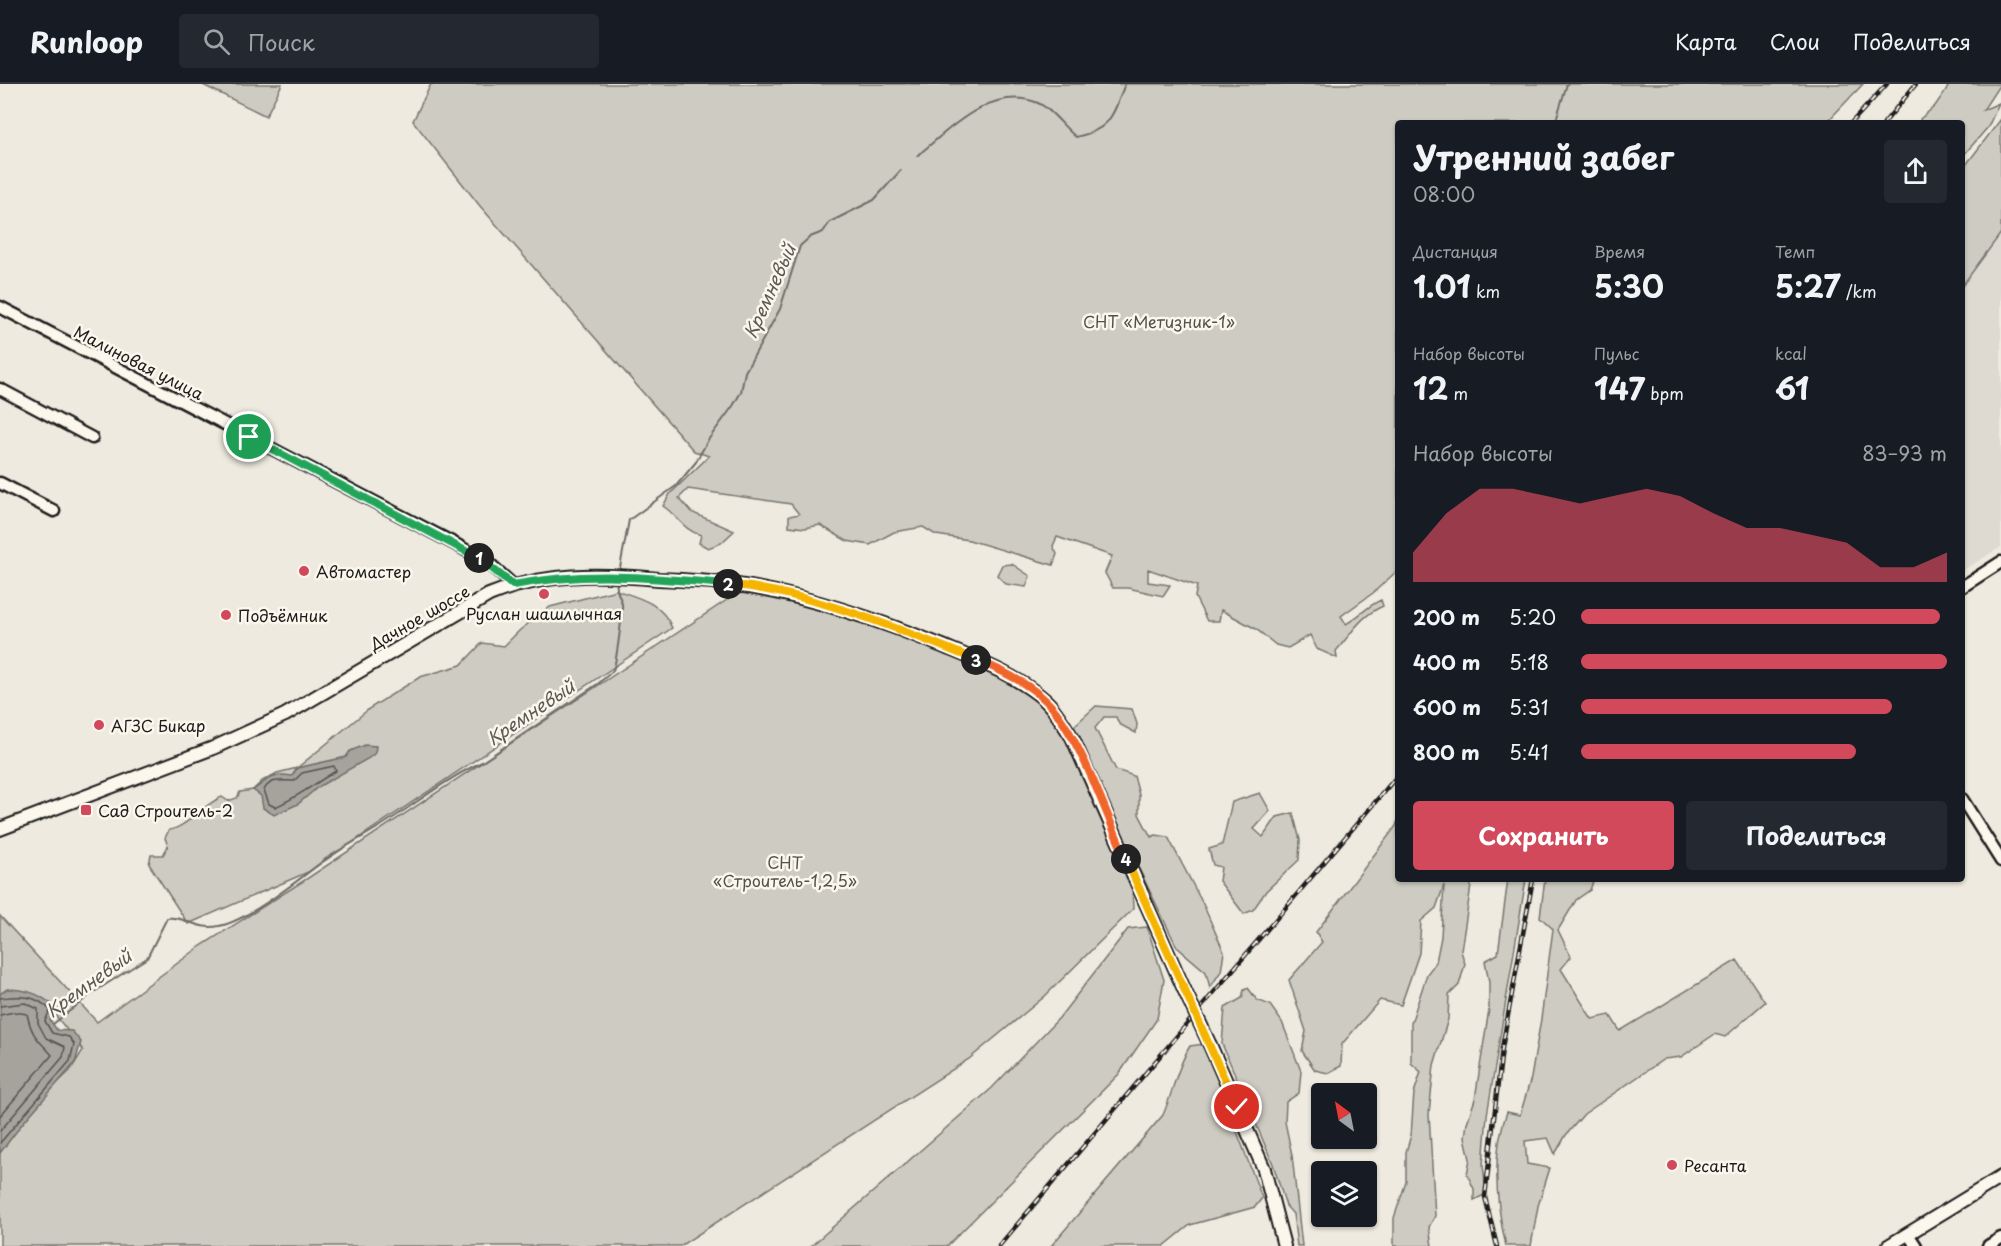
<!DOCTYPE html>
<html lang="ru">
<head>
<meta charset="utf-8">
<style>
  :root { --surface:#171b24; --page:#242831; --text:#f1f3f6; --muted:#9ea1a6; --line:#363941; --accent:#d1495b }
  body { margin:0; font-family:"Playpen Sans",sans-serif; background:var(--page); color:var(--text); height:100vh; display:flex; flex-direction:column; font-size:22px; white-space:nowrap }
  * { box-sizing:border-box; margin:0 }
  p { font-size:20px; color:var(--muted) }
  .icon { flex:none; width:33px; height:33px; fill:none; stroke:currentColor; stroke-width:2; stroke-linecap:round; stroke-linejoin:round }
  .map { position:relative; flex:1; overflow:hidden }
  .side { position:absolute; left:1395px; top:36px; width:570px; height:762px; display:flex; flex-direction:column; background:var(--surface); border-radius:6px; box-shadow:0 2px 4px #0004 }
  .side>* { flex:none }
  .needle { width:39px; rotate:328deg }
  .controls { position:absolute; left:1311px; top:999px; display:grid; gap:12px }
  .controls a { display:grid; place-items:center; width:66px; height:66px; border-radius:6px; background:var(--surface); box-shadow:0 2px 4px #0004; font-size:30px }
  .pin { position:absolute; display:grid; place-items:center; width:51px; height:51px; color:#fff; margin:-26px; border:3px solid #fff; border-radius:50%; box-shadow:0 2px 6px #0007 }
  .km { position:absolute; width:30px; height:30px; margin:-15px; border-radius:50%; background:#222; color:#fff; font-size:16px; line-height:30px; text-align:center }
  .round { display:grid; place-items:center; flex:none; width:63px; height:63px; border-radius:6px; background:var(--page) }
  .head { display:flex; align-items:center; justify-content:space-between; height:102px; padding:0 18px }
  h1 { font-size:33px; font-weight:700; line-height:45px }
  .metrics { display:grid; grid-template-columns:repeat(3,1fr); gap:9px; height:102px; padding:6px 18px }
  .metrics div { display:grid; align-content:center }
  .metrics b { font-size:30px; font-weight:700 }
  .metrics small { font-size:16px; font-weight:400 }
  .metrics p { font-size:16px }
  .chart { height:168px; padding:12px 18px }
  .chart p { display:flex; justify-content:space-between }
  .chart svg { width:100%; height:108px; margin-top:6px; fill:var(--accent); opacity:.7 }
  .button { display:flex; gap:12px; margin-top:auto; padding:12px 18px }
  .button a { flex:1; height:69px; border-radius:6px; background:var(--accent); color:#fff; font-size:24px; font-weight:700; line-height:69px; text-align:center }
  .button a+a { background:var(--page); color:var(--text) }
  ul { padding:0 18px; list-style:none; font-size:20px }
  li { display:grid; grid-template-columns:96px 72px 1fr; align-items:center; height:45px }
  li i { height:15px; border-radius:8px; background:var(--accent) }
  header { display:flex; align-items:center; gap:36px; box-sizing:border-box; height:84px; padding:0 30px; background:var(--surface); border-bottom:2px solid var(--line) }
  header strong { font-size:28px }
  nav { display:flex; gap:33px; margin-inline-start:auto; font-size:21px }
  .search { width:420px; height:54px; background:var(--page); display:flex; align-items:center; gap:15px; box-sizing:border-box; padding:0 21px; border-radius:6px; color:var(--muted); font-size:22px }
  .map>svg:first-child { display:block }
</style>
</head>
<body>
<header>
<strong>Runloop</strong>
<div class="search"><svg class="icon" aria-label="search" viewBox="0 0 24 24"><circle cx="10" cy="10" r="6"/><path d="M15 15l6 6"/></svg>Поиск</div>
<nav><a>Карта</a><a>Слои</a><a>Поделиться</a></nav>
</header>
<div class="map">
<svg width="2001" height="1162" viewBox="0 0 2001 1162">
  <rect width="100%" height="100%" fill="#eeeadf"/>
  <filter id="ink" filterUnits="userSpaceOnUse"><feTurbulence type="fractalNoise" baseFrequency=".0167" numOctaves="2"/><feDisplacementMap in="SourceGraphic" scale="12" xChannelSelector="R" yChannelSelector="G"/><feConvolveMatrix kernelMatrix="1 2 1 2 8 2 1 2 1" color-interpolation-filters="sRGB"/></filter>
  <g filter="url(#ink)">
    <!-- built -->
    <path fill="#dedad1" d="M2001,149v314l-39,24v-285z"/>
    <!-- green -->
    <path fill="#ceccc2" stroke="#75746f" stroke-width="1.5" d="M201,0h81l-16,32z
      M431,0h1432l-37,39h-428v447l-25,23 -32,23 5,8c13,-7 21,-18 35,-24l2,6c-23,10 -31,27 -47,45l1,7 -20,-9 -7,-14 -22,13 -12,-3 -20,-16 -35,-19 -2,11h-12l-12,-24 2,-11 -49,-17v13l22,3 -7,11 -35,-8h-15l-8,-15 7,-17 -55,-19 -4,9 4,8 -4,11 -84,-25 -33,-5 -13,-8 -29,5 -24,13 -23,-4 -27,-16 -15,3 -16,-2v-10l10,-2 -8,-10 -103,-15 -9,9 12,14 43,19 -13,12 -13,5 -9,-5 2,-8c-18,-5 -23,-19 -38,-29l7,-12 39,-38 -15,-5 -214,-245 -67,-85z
      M1950,0h50l-17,26 16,-7 -11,24 -26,30v-34h-41l-1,-4 15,-13z
      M2001,35v114l-39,53v-116z
      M1012,480l18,12 -4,11 -20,-3 -9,-9 5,-10z
      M616,506c24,8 46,13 56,38l-364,244 -120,52 -39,-60 2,-9h12l5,-9 -3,-8 4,-8c16,-1 34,-26 53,-33l6,4 9,-3 3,-6 13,-2 9,-9 15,-8 20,-5 73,-60 50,-31 41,-12 21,-22 22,3 16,-16 30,-23z
      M758,508l97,25 130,49 49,31 31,35 67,155 1,22 -89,88 -75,62 -289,187h-680v-97l21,-32 49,-46 13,-21 -39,-49 -44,1v-86l97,106 104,-76 107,-68 428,-284z
      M1096,622l36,3 5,15 -1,9 -17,-9 -3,-7h-12l-9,11 21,42 18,6 5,19v19l12,23 5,-2 12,2 35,67 21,48 -3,19 -11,17 -4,-16 -29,-25 -103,-212 1,-10z
      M1260,709l10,18 -16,18 9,8 14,-20 16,-4 7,27 -1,20 -33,31 -13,19 -9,4 -25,-33 2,-14 -8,-2 -4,-16 13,-4 10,-43z
      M1398,736v59h74l-11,72 4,13 -6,21 -10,10 -1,24 -14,46 -5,49 6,102 -6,11 3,19h-38v-28l12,-36v-30l5,-17 3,-42 7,-21 -10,-9v-40l16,-49 9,-12 5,-25 3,-52 -8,23 -15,13 -2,32 -18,52 -21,-5 -38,44 -1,22 -13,7 -13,-3 -13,-19 4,-20 -17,-51 33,-38 -6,-10 80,-106z
      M1508,795h18l-39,236 -4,50 3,29 -12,6v-11l-7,-15 3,-15 -5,-22 2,-14 8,-24 14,-90v-27l-4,-21 13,-7z
      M1545,795h49l-4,11 -14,10 -18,30 13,27 -10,12 31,50 18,-4 10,16 117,-71 28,42 -40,35 -10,-3 -34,23 -17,2 -80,55 -18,21 -11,19 -7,-16 -23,3 2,23 23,4 -12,38 -7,40h-25c-10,-43 -15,-92 1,-134l13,3 11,-37 10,-59 12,-90 -13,-12z
      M1147,843l17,53 -7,39 -38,55 -172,172h-136l181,-158 67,-70 69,-89z
      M1248,904l9,12 13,5 12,17 19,49 -2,22 -13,9 -1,20 7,33 10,91h-5l-4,-32 -7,-8 -13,-42 -51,-120 3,-36 17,-10 2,-8z
      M1204,960l58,154 -7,9 -65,18 -26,21h-113l112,-131c10,-23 14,-48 27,-69z"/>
    <!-- water -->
    <path fill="#a6a39d" stroke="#6f6d69" stroke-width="1.5" d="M365,661l11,1 -1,7 -6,5 -51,29 -20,17 -24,11 -11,-7 -2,-12 -8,-6c17,-11 17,-18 39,-14l5,-8 49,-11 4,-6z
      M7,905c28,1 34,7 56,23l-13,8 7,10 15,1 9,11 -6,21 -53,61 -22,29v-159z"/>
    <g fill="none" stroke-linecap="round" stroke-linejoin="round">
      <!-- shore -->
      <path stroke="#535250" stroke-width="1.5" d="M334,682l2,5c-21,12 -39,27 -61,36l-6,-3 -5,-14c6,-12 18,-9 30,-9l8,-8z
        M0,914c19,-2 35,-4 50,12l-5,11 7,12 17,4 5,7 -4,17 -70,82
        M0,922l25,-3 13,6v14l8,15 19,9 -2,10 -63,74
        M0,931l14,-3 13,2c5,23 11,25 25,41l-52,61"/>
      <!-- stream -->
      <path stroke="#6f6d69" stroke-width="2" d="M1555,39l12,-39
        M917,72c33,-27 74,-72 121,-53 13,5 26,25 38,34 37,-8 37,-24 49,-53
        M619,489l10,-53 47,-34 20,-24 12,-22 25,-34 8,-14 4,-20 35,-63 20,-63 10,-9 13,-5 7,-10 44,-22 27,-30
        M53,940l41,-32 53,-34 20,-40c16,-3 31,13 52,8 29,-5 83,-49 108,-68 15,-10 31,-18 47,-28 37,-22 69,-50 108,-68l117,-79c4,-4 10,-8 14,-13 3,-5 10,-59 9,-66 -2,-9 -7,-12 -5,-22"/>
      <!-- minor casing -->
      <g stroke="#1c1c1c" stroke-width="15">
        <path id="minor" d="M0,223l457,238 33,19 23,21
          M0,305l92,49
          M0,399l54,28
          M1962,503l39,-25
          M1962,715l39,62
          M1908,1150l8,12
          M1988,1162l13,-8"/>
      </g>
      <!-- major casing -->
      <g stroke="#1c1c1c" stroke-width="16">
        <path id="major" d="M0,745l213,-81 72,-33 204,-120c55,-23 111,-21 170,-16 24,1 48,2 72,5 73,10 146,35 214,63 34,14 71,28 100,53 11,10 18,24 27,37l112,252
          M1210,961l54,124 20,77
          M1888,1162l113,-69"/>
      </g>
      <!-- minor -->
      <use href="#minor" stroke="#fbf7ec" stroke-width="10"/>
      <!-- major -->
      <use href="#major" stroke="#fbf7ec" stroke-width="12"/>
      <!-- rail casing -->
      <g stroke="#1c1c1c" stroke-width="4.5">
        <path id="rail" d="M1851,39l36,-39
          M1884,39l32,-39
          M999,1162l399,-471
          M1497,1162l-12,-49 17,-149 31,-169"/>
      </g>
      <!-- rail -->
      <use href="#rail" stroke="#fbf7ec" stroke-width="2" stroke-dasharray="7" stroke-linecap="butt"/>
      <!-- major-bridge casing -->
      <g stroke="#1c1c1c" stroke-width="16" stroke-linecap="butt">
        <path id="major-bridge" d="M1184,905l26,56"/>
      </g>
      <!-- major-bridge -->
      <use href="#major-bridge" stroke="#fbf7ec" stroke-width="12"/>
    </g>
  </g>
  <g fill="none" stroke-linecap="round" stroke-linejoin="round" filter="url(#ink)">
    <!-- split-1 casing -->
    <g stroke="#fff" stroke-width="12">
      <path id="split-1" d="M249,353l230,121"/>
    </g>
    <!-- split-2 casing -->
    <g stroke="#fff" stroke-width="12">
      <path id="split-2" d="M479,474l34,27c76,-15 139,-7 215,-1"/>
    </g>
    <!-- split-3 casing -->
    <g stroke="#fff" stroke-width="12">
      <path id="split-3" d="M728,500c85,9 169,44 248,76"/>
    </g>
    <!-- split-4 casing -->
    <g stroke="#fff" stroke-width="12">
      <path id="split-4" d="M976,576c28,11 62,28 80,52 29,39 50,102 70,147"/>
    </g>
    <!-- split-5 casing -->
    <g stroke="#fff" stroke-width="12">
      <path id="split-5" d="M1126,775l111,248"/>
    </g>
    <!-- split-1 -->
    <use href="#split-1" stroke="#22a559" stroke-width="8"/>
    <!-- split-2 -->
    <use href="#split-2" stroke="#22a559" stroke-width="8"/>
    <!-- split-3 -->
    <use href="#split-3" stroke="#f5b400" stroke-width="8"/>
    <!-- split-4 -->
    <use href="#split-4" stroke="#f0652b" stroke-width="8"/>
    <!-- split-5 -->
    <use href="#split-5" stroke="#f5b400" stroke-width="8"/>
  </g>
  <!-- markers -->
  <g fill="#d1495b" stroke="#fbf7ec" stroke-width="2">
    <circle cx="304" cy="487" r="6"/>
    <circle cx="544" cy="510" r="6"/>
    <circle cx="226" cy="531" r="6"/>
    <circle cx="99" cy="641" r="6"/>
    <rect x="80" y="720" width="12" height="12" rx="3"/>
    <circle cx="1672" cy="1081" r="6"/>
  </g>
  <g text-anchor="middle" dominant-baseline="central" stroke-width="5" stroke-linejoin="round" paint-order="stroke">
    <!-- park labels -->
    <g font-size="16" fill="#51514e" stroke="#fbf7ec">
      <text x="1159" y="237">СНТ «Метизник-1»</text>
      <text x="785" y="778">СНТ<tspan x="785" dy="18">«Строитель-1,2,5»</tspan></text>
    </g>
    <!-- street labels -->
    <g font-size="16" fill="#1c1c1c" stroke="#fbf7ec">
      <text transform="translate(139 278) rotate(27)">Малиновая улица</text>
      <text transform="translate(419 533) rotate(-30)">Дачное шоссе</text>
    </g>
    <!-- poi labels -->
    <g font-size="16" fill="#1c1c1c" stroke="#fbf7ec" text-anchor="start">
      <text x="316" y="487">Автомастер</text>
      <text x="544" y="529" text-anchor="middle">Руслан шашлычная</text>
      <text x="238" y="531">Подъёмник</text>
      <text x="111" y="641">АГЗС Бикар</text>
      <text x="98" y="726">Сад Строитель-2</text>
      <text x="1684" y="1081">Ресанта</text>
    </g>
    <!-- water labels -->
    <g font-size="18" font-style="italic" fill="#5a5956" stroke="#fbf7ec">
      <text transform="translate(769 207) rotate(-66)">Кремневый</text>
      <text transform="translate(530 628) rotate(-34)">Кремневый</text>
      <text transform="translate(88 899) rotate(-36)">Кремневый</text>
    </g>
  </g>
</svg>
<div class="controls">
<a><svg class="needle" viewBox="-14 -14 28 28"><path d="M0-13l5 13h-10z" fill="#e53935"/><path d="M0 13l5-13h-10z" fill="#9ea1a6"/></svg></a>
<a><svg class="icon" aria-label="layers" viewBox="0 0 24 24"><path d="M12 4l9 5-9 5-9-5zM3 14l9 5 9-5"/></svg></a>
</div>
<div class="pin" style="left:249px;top:353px;background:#1e9e55"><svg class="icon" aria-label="arrive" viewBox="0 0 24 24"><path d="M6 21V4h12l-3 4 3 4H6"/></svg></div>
<div class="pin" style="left:1237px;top:1023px;background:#d93025"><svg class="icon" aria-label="check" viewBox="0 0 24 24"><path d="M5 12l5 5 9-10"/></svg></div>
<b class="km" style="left:479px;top:474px">1</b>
<b class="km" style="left:728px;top:500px">2</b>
<b class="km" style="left:976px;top:576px">3</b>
<b class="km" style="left:1126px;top:775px">4</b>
<section class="side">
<div class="head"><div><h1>Утренний забег</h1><p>08:00</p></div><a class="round"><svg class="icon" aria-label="share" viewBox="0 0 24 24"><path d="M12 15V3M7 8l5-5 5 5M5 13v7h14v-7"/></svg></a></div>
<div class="metrics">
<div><p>Дистанция</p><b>1.01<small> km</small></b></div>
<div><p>Время</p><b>5:30</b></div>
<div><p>Темп</p><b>5:27<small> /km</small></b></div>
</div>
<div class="metrics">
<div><p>Набор высоты</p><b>12<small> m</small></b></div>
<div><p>Пульс</p><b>147<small> bpm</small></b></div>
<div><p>kcal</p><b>61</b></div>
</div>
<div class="chart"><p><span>Набор высоты</span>83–93 m</p>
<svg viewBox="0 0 160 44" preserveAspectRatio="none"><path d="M0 44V32L10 16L20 6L30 6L40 9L50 12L60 9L70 6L80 9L90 16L100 22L110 22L120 25L130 28L140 38L150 38L160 32V44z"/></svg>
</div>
<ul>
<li><b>200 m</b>5:20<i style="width:98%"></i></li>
<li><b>400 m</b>5:18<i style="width:100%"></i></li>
<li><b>600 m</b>5:31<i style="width:85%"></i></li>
<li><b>800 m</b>5:41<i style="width:75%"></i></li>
</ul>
<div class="button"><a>Сохранить</a><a>Поделиться</a></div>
</section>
</div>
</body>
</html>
